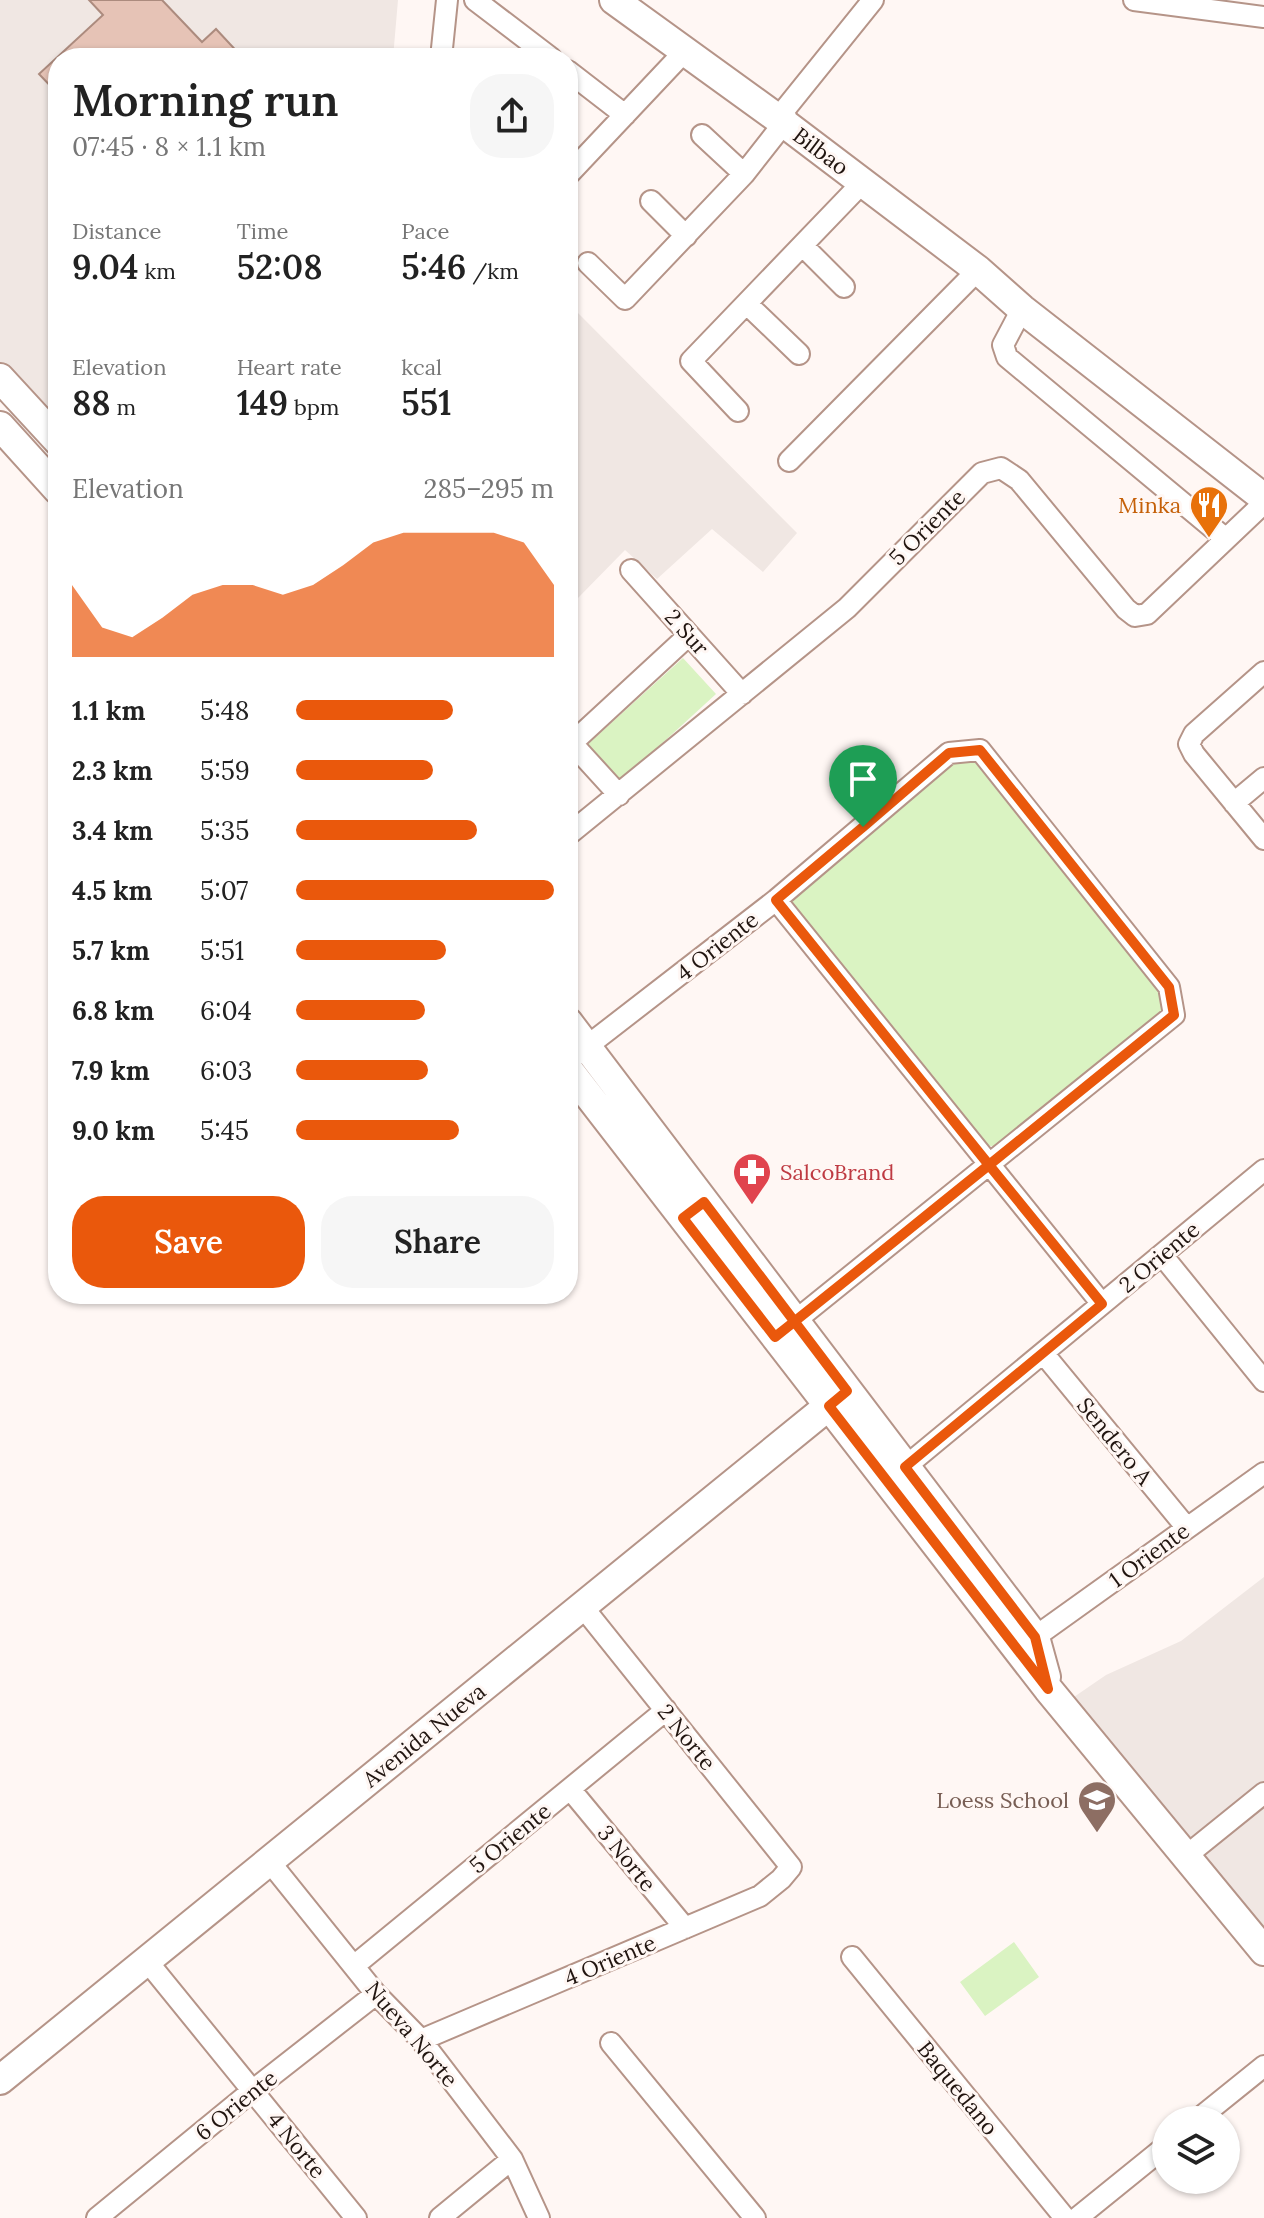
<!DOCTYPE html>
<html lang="en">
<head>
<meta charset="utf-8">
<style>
  :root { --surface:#fff; --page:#f6f6f6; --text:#222; --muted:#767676; --accent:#ea580c }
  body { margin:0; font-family:Lora,serif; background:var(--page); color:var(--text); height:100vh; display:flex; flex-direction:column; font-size:30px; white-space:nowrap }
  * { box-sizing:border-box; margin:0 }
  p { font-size:26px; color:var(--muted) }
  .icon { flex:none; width:44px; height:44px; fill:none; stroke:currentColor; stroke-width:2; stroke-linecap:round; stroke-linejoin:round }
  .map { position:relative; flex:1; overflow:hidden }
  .drawer { position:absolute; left:48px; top:48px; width:530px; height:1256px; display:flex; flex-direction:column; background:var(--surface); border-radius:32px; box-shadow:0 2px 6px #0004 }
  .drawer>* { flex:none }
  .fabs { position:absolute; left:1152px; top:2106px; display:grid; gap:16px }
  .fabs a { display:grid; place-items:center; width:88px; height:88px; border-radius:50%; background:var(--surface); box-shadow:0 2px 6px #0004; font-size:40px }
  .pin { position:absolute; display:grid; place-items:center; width:68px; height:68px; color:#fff; margin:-82px -34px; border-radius:50% 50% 50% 0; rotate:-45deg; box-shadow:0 0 8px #0007 }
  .pin .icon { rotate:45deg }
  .round { display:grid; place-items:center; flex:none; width:84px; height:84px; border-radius:32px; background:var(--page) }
  .overview { display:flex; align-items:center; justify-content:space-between; height:136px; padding:0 24px }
  h1 { font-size:44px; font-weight:600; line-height:60px }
  .stats { display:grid; grid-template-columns:repeat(3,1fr); gap:12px; height:136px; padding:8px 24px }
  .stats div { display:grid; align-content:center }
  .stats b { font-size:34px; font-weight:600 }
  .stats small { font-size:22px; font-weight:400 }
  .stats p { font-size:22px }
  .chart { height:224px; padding:16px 24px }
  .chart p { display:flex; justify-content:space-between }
  .chart svg { width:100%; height:144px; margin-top:8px; fill:var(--accent); opacity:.7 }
  .button { display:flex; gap:16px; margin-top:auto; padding:16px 24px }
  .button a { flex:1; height:92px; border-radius:32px; background:var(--accent); color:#fff; font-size:32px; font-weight:600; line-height:92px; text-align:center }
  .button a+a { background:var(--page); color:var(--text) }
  ul { padding:0 24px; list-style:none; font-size:26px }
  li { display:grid; grid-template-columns:128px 96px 1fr; align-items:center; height:60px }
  li i { height:20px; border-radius:10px; background:var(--accent) }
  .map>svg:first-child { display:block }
</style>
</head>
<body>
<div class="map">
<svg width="1264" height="2218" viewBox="0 0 1264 2218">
  <rect width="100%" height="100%" fill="#fff7f4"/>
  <!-- built -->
  <path fill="#f0e7e3" d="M0,0h398l-5,58h-335v366l-58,-61z
    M568,303l229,230 -34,39 -51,-43 -55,50 -32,-29 -48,49 -9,-9z
    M1264,1577v353l-193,-231 35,-24 75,-34z"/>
  <!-- green -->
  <path fill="#daf3c2" d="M683,658l33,36 -95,87 -33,-37z
    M973,760l188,235 4,15 -167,137 -14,-2 -194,-240 3,-13 162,-129z
    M1014,1942l25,35 -54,39 -25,-34z"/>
  <!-- building -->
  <path fill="#e6c3b6" stroke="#ac8b7e" stroke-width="2" d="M89,0h73l40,42 14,-13 27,29h-185v36l-19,-20 64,-59z"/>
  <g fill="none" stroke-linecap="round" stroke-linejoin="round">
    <!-- street casing -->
    <g stroke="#b59488" stroke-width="24">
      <path id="street" d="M475,0l76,58
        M1134,0l130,17
        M441,58l6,-58
        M568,71l57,44
        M702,135l42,39
        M568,175l116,-123
        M651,201l35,35
        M803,246l41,41
        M588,263l37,36 119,-125 40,-51 2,-15 87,-108
        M747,304l52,50
        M1022,309l-19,36 4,12 219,182
        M738,411l-47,-50 172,-179
        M789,461l189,-191
        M631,570l111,124
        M1264,672l-70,62 -5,10 5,10 70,85
        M568,739l51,56
        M572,743l117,-108
        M1234,803l30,-25
        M568,835l279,-227 135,-135 19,-5 18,12 107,129 9,7 12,-2 117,-111
        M776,900l326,404
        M568,1061l208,-161 173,-147 31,-3 189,237 5,28 -389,314
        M1162,1255l102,126
        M1043,1353l144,175
        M905,1467l359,-297
        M1035,1637l229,-164
        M570,1789l115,139
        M1186,1856l78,-63
        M269,1861l107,133 45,46 91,119 27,59
        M852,1957l213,261
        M147,1961l209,257
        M355,1965l311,-255
        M421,2040l339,-144 21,-17 10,-12 -209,-261
        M611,2043l144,175
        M1197,2120l67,-54
        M97,2218l155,-127 124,-97
        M440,2218l72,-59
        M1077,2218l89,-72"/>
    </g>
    <!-- secondary casing -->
    <g stroke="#b59488" stroke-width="32">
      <path id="secondary" d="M614,0l170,123 194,147 44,39 242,189
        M0,378l58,63
        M0,426l58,64
        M568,1022l467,615 11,40
        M568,1069l480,620 216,262
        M0,2080l847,-689"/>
    </g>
    <!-- street -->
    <use href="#street" stroke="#fff" stroke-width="20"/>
    <!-- secondary -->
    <use href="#secondary" stroke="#fff" stroke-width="28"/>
  </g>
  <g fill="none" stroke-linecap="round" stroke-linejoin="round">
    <!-- route casing -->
    <g stroke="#fff" stroke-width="16">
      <path id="route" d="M863,827l-87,73 213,265c-71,57 -142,115 -214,172l-92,-119 21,-16c48,63 96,126 143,189l-18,15 219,283 -13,-52 -130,-170 197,-163 -113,-139 185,-150 -5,-28 -189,-237 -31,3 -86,74"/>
    </g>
    <!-- route -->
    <use href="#route" stroke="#ea580c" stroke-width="10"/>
  </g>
  <!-- icons -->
  <defs>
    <g id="restaurant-pin" transform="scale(2)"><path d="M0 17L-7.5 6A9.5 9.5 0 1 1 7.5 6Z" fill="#e8710a" stroke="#fff7f4"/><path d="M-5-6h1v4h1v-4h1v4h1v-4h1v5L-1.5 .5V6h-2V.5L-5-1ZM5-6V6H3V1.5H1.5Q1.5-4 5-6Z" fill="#fff"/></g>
    <g id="pharmacy-pin" transform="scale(2)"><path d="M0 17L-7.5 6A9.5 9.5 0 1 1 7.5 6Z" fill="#e0444e" stroke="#fff7f4"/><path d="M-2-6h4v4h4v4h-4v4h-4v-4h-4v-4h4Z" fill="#fff"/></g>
    <g id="school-pin" transform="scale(2)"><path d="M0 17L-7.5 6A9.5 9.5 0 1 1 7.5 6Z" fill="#8d6e63" stroke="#fff7f4"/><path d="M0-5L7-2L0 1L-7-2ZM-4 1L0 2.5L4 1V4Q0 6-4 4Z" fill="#fff"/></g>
  </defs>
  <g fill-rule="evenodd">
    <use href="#restaurant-pin" x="1209" y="505"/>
    <use href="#pharmacy-pin" x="752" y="1172"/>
    <use href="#school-pin" x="1097" y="1800"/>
  </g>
  <g text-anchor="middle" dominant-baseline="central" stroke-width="6" stroke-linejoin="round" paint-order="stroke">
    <!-- street labels -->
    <g font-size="22" fill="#211510" stroke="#fff7f4">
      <text transform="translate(821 151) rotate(37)">Bilbao</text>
      <text transform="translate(927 527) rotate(-45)">5 Oriente</text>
      <text transform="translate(687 632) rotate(48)">2 Sur</text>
      <text transform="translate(717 946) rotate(-38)">4 Oriente</text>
      <text transform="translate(1159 1257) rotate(-40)">2 Oriente</text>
      <text transform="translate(1115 1441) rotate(51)">Sendero A</text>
      <text transform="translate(1149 1555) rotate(-36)">1 Oriente</text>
      <text transform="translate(424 1735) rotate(-39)">Avenida Nueva</text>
      <text transform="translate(687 1737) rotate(51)">2 Norte</text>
      <text transform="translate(510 1838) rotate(-39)">5 Oriente</text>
      <text transform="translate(627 1858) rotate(51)">3 Norte</text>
      <text transform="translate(610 1960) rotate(-23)">4 Oriente</text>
      <text transform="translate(412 2034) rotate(50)">Nueva Norte</text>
      <text transform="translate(958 2088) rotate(51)">Baquedano</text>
      <text transform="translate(236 2105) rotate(-39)">6 Oriente</text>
      <text transform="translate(297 2145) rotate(51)">4 Norte</text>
    </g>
    <!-- food labels -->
    <g font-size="22" fill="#c56008" stroke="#fff7f4" text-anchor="end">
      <text x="1181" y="505">Minka</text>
    </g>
    <!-- health labels -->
    <g font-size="22" fill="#be3a42" stroke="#fff7f4" text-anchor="start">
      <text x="780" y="1172">SalcoBrand</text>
    </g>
    <!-- education labels -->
    <g font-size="22" fill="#785e54" stroke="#fff7f4" text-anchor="end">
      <text x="1069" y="1800">Loess School</text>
    </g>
  </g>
</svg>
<div class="fabs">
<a><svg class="icon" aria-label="layers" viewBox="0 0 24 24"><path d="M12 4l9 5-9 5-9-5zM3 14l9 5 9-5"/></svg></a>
</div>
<div class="pin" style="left:863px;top:827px;background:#1e9e55"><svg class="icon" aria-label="arrive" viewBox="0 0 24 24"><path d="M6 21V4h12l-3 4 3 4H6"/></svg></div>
<section class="drawer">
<div class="overview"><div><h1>Morning run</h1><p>07:45 · 8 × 1.1 km</p></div><a class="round"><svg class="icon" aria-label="share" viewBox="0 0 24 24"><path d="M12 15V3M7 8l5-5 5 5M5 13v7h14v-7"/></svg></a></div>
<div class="stats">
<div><p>Distance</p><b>9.04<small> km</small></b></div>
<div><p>Time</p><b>52:08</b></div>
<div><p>Pace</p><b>5:46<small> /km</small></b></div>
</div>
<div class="stats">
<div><p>Elevation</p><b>88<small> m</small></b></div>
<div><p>Heart rate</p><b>149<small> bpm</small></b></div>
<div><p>kcal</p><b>551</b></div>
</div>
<div class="chart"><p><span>Elevation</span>285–295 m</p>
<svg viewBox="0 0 160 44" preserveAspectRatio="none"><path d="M0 44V22L10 35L20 38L30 32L40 25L50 22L60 22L70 25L80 22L90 16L100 9L110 6L120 6L130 6L140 6L150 9L160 22V44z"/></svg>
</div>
<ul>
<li><b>1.1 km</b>5:48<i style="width:61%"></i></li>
<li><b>2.3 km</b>5:59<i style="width:53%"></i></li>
<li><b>3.4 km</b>5:35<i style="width:70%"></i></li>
<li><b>4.5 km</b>5:07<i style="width:100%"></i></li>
<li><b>5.7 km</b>5:51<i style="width:58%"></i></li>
<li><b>6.8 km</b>6:04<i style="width:50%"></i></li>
<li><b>7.9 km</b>6:03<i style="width:51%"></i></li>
<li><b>9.0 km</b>5:45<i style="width:63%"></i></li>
</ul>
<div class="button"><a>Save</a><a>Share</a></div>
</section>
</div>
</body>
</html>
